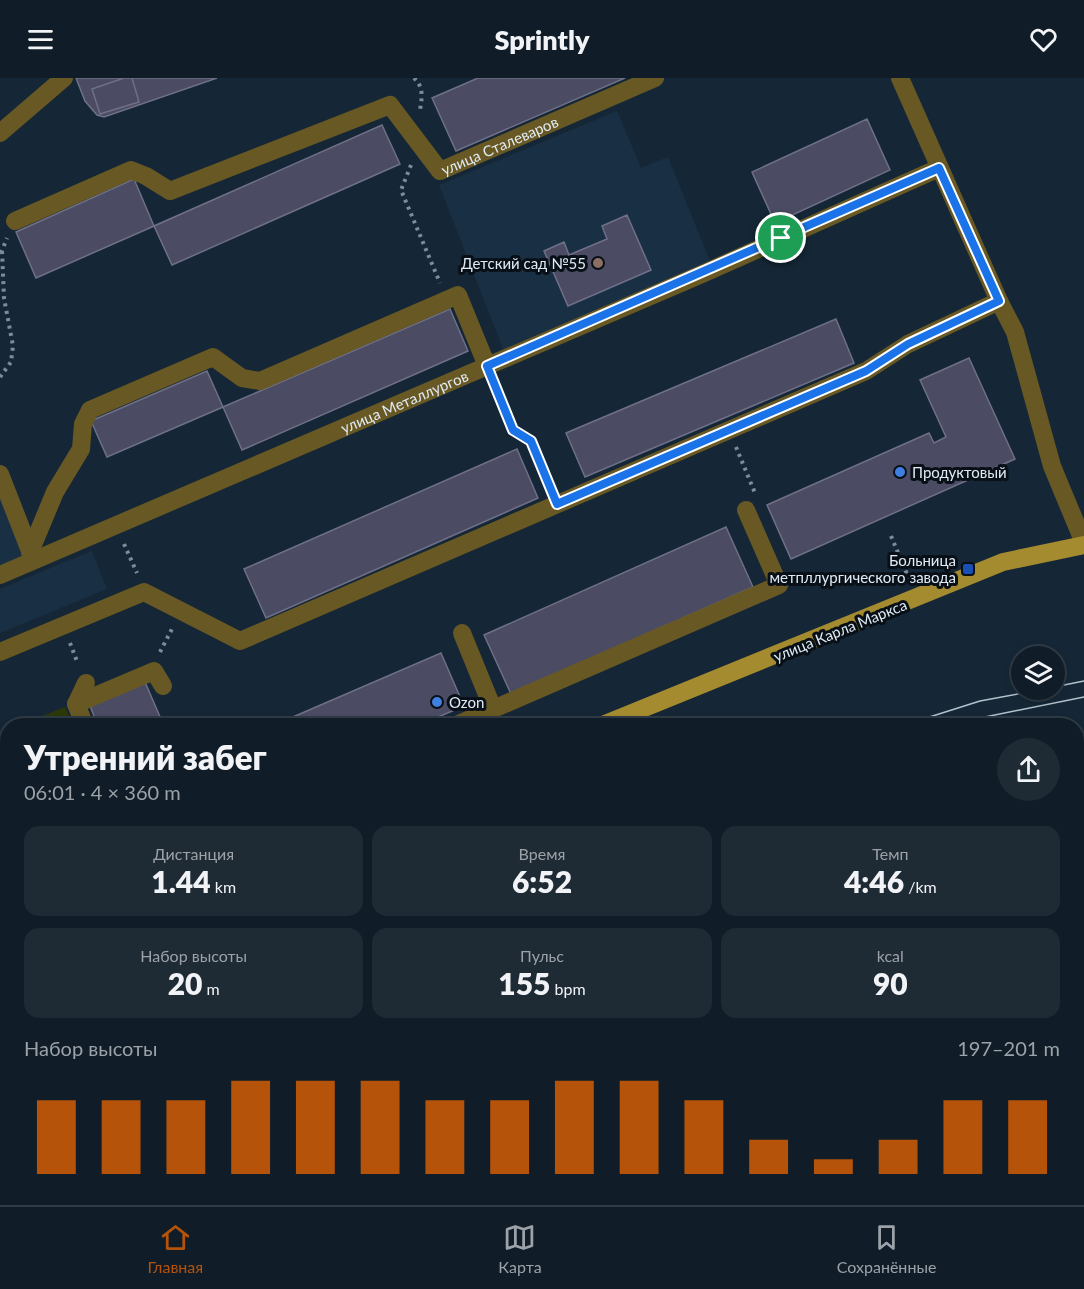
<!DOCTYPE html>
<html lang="ru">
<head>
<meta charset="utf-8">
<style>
  :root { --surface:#101d28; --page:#1e2a34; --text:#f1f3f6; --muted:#9ca2a8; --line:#303b45; --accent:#b45309 }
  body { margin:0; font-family:Lato,sans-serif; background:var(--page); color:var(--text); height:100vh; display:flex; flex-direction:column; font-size:22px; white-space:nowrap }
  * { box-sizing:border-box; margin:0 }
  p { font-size:20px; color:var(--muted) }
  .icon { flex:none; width:33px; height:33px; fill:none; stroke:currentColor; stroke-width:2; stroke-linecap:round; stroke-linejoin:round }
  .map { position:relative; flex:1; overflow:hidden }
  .panel { position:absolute; left:0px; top:640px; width:1084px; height:488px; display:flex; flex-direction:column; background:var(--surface); border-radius:24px 24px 0 0; box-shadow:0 3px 9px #0003,0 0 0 2px var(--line) }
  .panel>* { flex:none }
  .fabs { position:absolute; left:1011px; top:568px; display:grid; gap:12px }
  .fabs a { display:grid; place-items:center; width:54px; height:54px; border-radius:50%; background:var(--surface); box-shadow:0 3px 9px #0003,0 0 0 2px var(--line); font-size:30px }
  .pin { position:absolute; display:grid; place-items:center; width:51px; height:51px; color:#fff; margin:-26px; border:3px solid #fff; border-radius:50%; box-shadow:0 2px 6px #0007 }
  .round { display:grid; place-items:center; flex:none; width:63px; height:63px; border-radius:32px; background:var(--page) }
  .summary { display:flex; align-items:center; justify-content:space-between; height:102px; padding:0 24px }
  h1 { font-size:33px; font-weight:800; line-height:45px }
  .figures { display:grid; grid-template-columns:repeat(3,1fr); gap:9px; height:102px; padding:6px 24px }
  .figures div { display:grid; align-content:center; border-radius:15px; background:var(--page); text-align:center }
  .figures b { font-size:30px; font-weight:800 }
  .figures small { font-size:16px; font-weight:400 }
  .figures p { font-size:16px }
  .chart { height:168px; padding:12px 24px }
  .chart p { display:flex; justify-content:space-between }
  .chart svg { width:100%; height:108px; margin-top:6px; stroke:var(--accent); stroke-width:6 }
  header { display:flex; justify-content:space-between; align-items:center; height:78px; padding:0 24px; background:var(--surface); font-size:27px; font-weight:800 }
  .dock { display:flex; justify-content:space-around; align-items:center; height:84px; border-top:2px solid var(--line); background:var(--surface); font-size:16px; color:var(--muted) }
  .dock a { display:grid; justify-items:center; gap:3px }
  .dock .active { color:var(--accent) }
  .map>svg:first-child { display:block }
</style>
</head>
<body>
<header><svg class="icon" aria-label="menu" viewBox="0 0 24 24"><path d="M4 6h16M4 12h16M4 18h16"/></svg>Sprintly<svg class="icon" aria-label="heart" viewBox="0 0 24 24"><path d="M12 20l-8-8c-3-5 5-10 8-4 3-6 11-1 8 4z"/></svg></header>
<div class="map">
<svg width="1084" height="1127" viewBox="0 0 1084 1127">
  <rect width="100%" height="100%" fill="#152736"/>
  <!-- built -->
  <path fill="#193044" d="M617,33l24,57 27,-11 43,107 -207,87 -65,-166z
    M0,419l24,60 -24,11z
    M92,473l15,38 -107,44v-44z
    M1084,932v195h-398l9,-7h382v-186z"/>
  <!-- green -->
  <path fill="#2c3809" d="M65,629l9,19h-57z
    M7,652l1,156 -8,3v-156z"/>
  <!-- water -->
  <path fill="#000036" d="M1084,804v78l-7,3v-79z
    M457,1121v-1l171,1 -9,6h-169z"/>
  <!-- building -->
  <path fill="#4b4c63" stroke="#6f7088" stroke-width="1.5" d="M76,0h141l-113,39 -7,-2 -12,-14z
    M124,0h8l7,24 -39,12 -8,-25z
    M478,0h147l-169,73 -24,-53z
    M867,41l23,51 -115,53 -23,-51z
    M382,47l18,39 -228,101 -18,-39z
    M134,101l20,47 -118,52 -20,-46z
    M627,137l24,55 -83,36 -24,-55 20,-9 5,13 38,-16 -5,-13z
    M450,231l18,42 -226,99 -19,-43z
    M836,241l18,44 -269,114 -19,-44z
    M969,280l46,101 -224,100 -24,-54 162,-72 5,10 12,-6 -26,-57z
    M207,293l16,36 -116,50 -16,-36z
    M517,371l21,49 -272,120 -22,-49z
    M726,449l27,60 -242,107 -27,-59z
    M441,575l23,53 -47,20h-145z
    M145,604l19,44h-66l-8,-20z
    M1077,1116h4v11h-175v-7h171z
    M85,1120h83l-8,7h-83z
    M777,1120h80v7h-91z"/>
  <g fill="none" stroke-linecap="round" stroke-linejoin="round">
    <!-- path -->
    <path stroke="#7e8c98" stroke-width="4" stroke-dasharray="3 4.5" stroke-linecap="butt" d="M414,0c10,9 8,20 6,32
      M411,87l-10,25 39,93
      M1,175l6,-15
      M0,299l11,-15 2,-16 -9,-48 -2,-47
      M494,305l19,47 18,11 18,44
      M736,369l19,46
      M891,458l18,43
      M124,466l13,29
      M70,565l8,21
      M160,574l13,-25"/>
    <!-- minor -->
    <g stroke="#685823" stroke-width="18">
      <path d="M900,0l99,223 16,31 37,134 32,77"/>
      <path d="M0,55l64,-55"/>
      <path id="s1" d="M15,143l116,-51 15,6 24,15 220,-86 50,66 215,-93"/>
      <path d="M0,396l32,82"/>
      <path d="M30,474l25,-60 26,-43 2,-25 7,-14 123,-53 29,21 18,3 198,-86 29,71"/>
      <path id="s2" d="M0,497l702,-301 237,-106"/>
      <path d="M462,555l31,76"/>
      <path d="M0,574l144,-60 96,49 626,-270 42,-27 91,-43"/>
      <path d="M76,626l78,-33 9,15"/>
      <path d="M85,648l-9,-22 10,-21"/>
      <path d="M454,648l325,-141 -33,-75"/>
      <path d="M0,845l8,-3"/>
      <path d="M0,1120l6,7"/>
      <path d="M332,1127l7,-7"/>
    </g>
    <!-- major -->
    <path stroke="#a58b2f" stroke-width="18" d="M600,648l403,-164 81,-17
      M0,924l8,-4"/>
    <!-- tram -->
    <path stroke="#b4c1cc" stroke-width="1.5" d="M1054,609l30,-6
      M901,648l79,-25 59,-11
      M955,648l25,-8 104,-21
      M0,969l8,-3
      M0,983l8,-3"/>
    <!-- rail casing -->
    <g stroke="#b4c1cc" stroke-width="7">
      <path id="rail" d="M1077,960l7,-2
        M738,1127l8,-7"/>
    </g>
    <!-- rail -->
    <use href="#rail" stroke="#080f16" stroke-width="4.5" stroke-dasharray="14" stroke-linecap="butt"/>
  </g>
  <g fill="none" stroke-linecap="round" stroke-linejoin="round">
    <!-- route casing -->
    <g stroke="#fff" stroke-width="12">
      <path id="route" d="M939,90l60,133 -91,43 -42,27 -309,133 -26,-63 -18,-11 -26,-64z"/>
    </g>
    <!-- route -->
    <use href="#route" stroke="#1a73e8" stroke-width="8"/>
  </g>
  <!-- markers -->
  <circle fill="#8d6e63" stroke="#080f16" stroke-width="2" cx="598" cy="185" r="6"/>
  <g fill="#3f7fe0" stroke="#080f16" stroke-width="2">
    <circle cx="900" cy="394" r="6"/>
    <circle cx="437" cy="624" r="6"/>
  </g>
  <rect fill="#1a4fb4" stroke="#080f16" stroke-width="2" x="962" y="485" width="12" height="12" rx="3"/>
  <g text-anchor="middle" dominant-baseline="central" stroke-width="6" stroke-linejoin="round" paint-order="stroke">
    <!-- street labels -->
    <g font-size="15" fill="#e0ebf5" stroke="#080f16">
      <text stroke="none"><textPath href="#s1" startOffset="555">улица Сталеваров</textPath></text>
      <text stroke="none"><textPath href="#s2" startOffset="440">улица Металлургов</textPath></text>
      <text transform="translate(840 552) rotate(-22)">улица Карла Маркса</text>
    </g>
    <!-- poi labels -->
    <g font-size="15" fill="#e0ebf5" stroke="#080f16" text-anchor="end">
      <text x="586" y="185">Детский сад №55</text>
      <text x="912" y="394" text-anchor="start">Продуктовый</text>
      <text x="956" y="482">Больница<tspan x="956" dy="17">метпллургического завода</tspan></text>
      <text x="449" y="624" text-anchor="start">Ozon</text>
    </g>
  </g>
</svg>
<div class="fabs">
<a><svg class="icon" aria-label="layers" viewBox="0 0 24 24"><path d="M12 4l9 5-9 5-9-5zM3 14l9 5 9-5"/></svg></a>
</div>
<div class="pin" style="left:781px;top:160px;background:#1e9e55"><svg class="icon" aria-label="arrive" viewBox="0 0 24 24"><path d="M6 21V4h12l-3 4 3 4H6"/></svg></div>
<section class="panel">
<div class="summary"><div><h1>Утренний забег</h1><p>06:01 · 4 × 360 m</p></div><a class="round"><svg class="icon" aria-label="share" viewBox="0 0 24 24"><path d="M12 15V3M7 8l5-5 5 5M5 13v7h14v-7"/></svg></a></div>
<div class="figures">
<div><p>Дистанция</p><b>1.44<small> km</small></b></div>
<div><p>Время</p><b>6:52</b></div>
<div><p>Темп</p><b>4:46<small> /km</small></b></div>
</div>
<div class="figures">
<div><p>Набор высоты</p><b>20<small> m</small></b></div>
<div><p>Пульс</p><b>155<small> bpm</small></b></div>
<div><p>kcal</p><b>90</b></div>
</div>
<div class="chart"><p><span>Набор высоты</span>197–201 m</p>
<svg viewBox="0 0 160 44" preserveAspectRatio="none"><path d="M5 44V14M15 44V14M25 44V14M35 44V6M45 44V6M55 44V6M65 44V14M75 44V14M85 44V6M95 44V6M105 44V14M115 44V30M125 44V38M135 44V30M145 44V14M155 44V14"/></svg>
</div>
</section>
</div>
<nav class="dock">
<a class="active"><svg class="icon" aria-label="home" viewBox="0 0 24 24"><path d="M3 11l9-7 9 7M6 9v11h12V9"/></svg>Главная</a>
<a><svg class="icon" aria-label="map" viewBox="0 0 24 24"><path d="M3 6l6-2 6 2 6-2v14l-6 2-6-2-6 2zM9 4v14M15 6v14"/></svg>Карта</a>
<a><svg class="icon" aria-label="saved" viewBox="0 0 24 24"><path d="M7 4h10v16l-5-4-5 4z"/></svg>Сохранённые</a>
</nav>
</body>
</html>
